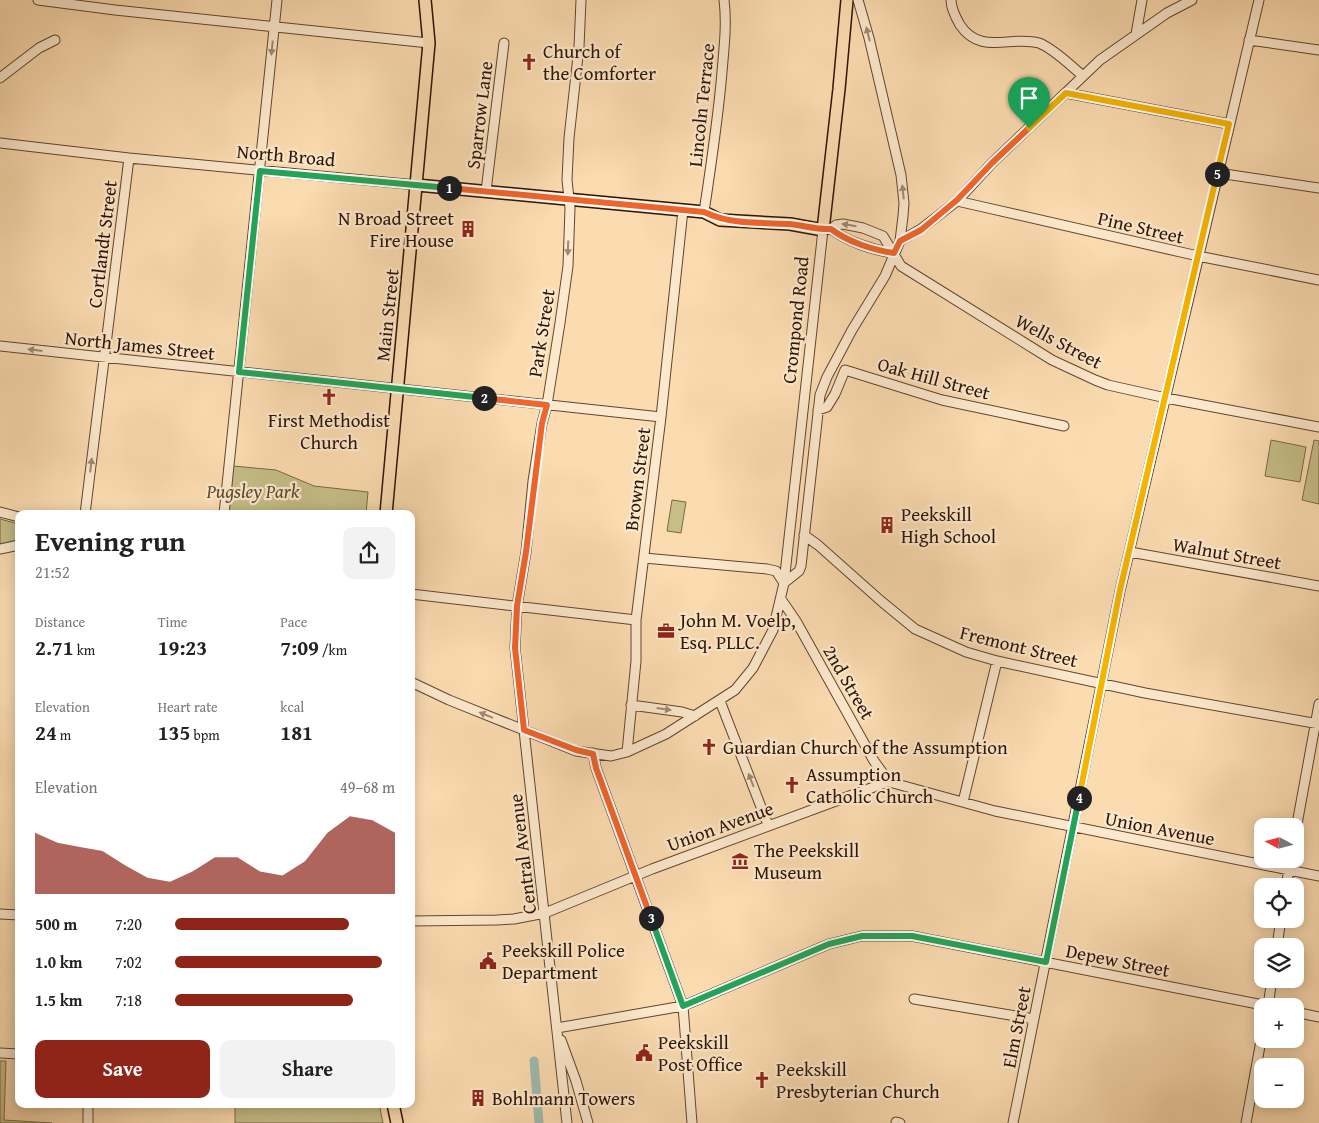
<!DOCTYPE html>
<html lang="en">
<head>
<meta charset="utf-8">
<style>
  :root { --surface:#fff; --page:#f2f2f2; --text:#222; --muted:#767676; --accent:#8f2418 }
  body { margin:0; font-family:"Gentium Book Plus",serif; background:var(--page); color:var(--text); height:100vh; display:flex; flex-direction:column; font-size:19px; white-space:nowrap }
  * { box-sizing:border-box; margin:0 }
  p { font-size:16px; color:var(--muted) }
  .icon { flex:none; width:28px; height:28px; fill:none; stroke:currentColor; stroke-width:2; stroke-linecap:round; stroke-linejoin:round }
  .map { position:relative; flex:1; overflow:hidden }
  .drawer { position:absolute; left:15px; top:510px; width:400px; height:598px; display:flex; flex-direction:column; background:var(--surface); border-radius:10px; box-shadow:0 2px 12px #0003 }
  .drawer>* { flex:none }
  .needle { width:32px; rotate:277deg }
  .buttons { position:absolute; left:1254px; top:818px; display:grid; gap:10px }
  .buttons a { display:grid; place-items:center; width:50px; height:50px; border-radius:10px; background:var(--surface); box-shadow:0 2px 12px #0003; font-size:25px }
  .pin { position:absolute; display:grid; place-items:center; width:42px; height:42px; color:#fff; margin:-51px -21px; border-radius:50% 50% 50% 0; rotate:-45deg; box-shadow:0 0 5px #0007 }
  .pin .icon { rotate:45deg }
  .km { position:absolute; width:25px; height:25px; margin:-12px; border-radius:50%; background:#222; color:#fff; font-size:14px; line-height:25px; text-align:center }
  .round { display:grid; place-items:center; flex:none; width:52px; height:52px; border-radius:10px; background:var(--page) }
  .head { display:flex; align-items:center; justify-content:space-between; height:85px; padding:0 20px }
  h1 { font-size:28px; font-weight:600; line-height:38px }
  .stats { display:grid; grid-template-columns:repeat(3,1fr); gap:8px; height:85px; padding:5px 20px }
  .stats div { display:grid; align-content:center }
  .stats b { font-size:21px; font-weight:600 }
  .stats small { font-size:14px; font-weight:400 }
  .stats p { font-size:14px }
  .chart { height:140px; padding:10px 20px }
  .chart p { display:flex; justify-content:space-between }
  .chart svg { width:100%; height:90px; margin-top:5px; fill:var(--accent); opacity:.7 }
  .primary-button { display:flex; gap:10px; margin-top:auto; padding:10px 20px }
  .primary-button a { flex:1; height:58px; border-radius:10px; background:var(--accent); color:#fff; font-size:20px; font-weight:600; line-height:58px; text-align:center }
  .primary-button a+a { background:var(--page); color:var(--text) }
  ul { padding:0 20px; list-style:none; font-size:16px }
  li { display:grid; grid-template-columns:80px 60px 1fr; align-items:center; height:38px }
  li i { height:12px; border-radius:6px; background:var(--accent) }
  .map>svg:first-child { display:block }
</style>
</head>
<body>
<div class="map">
<svg width="1319" height="1123" viewBox="0 0 1319 1123">
  <rect width="100%" height="100%" fill="#fbdbb0"/>
  <filter id="stains"><feTurbulence type="fractalNoise" baseFrequency=".004" numOctaves="4"/><feColorMatrix values="0 0 0 0 .2 0 0 0 0 .09 0 0 0 0 .02 0 0 0 .5 -.17"/></filter>
  <radialGradient id="worn" r=".72"><stop offset=".6" stop-color="#630" stop-opacity="0"/><stop offset="1" stop-color="#630" stop-opacity=".3"/></radialGradient>
  <!-- green -->
  <path fill="#c5be87" stroke="#796946" d="M1271,440l35,7 -6,35 -35,-6z
    M1314,440l5,1v63l-17,-4z
    M233,466l43,4 38,16 54,6 -2,22h-141z
    M672,500l14,2 -5,31 -14,-2z
    M0,519l19,5v16l-19,4z
    M0,1061h6l-2,59 48,3h-52z
    M235,1104h144l4,19h-148z"/>
  <g fill="none" stroke-linecap="round" stroke-linejoin="round">
    <!-- canal -->
    <path stroke="#9fbbae" stroke-width="9" d="M534,1061l5,62"/>
    <!-- minor casing -->
    <g stroke="#60462f" stroke-width="11">
      <path id="minor" d="M38,0l77,10 314,33
        M951,0c0,8 5,18 9,25 21,31 50,10 79,18 14,5 32,23 43,32
        M1136,34l6,-34
        M1249,40l70,10
        M0,78l39,-30 16,-8
        M1066,93l163,31
        M0,143l129,15 288,27
        M1218,173l101,15
        M486,191l18,-148
        M957,201l241,55 121,24
        M704,212c7,-46 14,-92 18,-140 2,-24 5,-48 2,-72
        M831,229c17,13 42,21 62,24
        M900,241l21,-12 36,-28 35,-38 108,-103 67,-47 25,-13
        M0,346l661,71
        M818,410l9,-3 8,-13 10,-24 97,30 122,26
        M0,512l19,5
        M85,514l44,-356
        M224,514l53,-514
        M804,535l14,10 63,56 34,28 51,23 31,9 148,32 174,31
        M0,549l19,-4
        M1130,552l189,34
        M644,558l123,11 9,2 8,12
        M784,583l15,-12 2,-5 19,-171 7,-18 25,-47 33,-54 15,-35 3,-25 1,-13 -3,-28 -32,-137 -11,-38
        M411,594l225,26
        M781,599l15,22 78,140 13,18 6,4 102,28 324,65
        M411,682l38,18 127,51 35,5 16,-4 39,-18 69,-44 18,-22 20,-38 11,-47 39,-353 8,-1 5,-4 7,-1 20,4 20,8 18,30 151,94 43,20 13,5 58,13 153,29
        M720,701l48,124
        M631,705l51,7 13,4
        M627,752l9,-91v-41l25,-203 22,-207
        M593,753l3,15 87,238 9,117
        M963,802l34,-141
        M1295,835l24,-131
        M1286,886l5,-27
        M0,914l19,1
        M411,921l86,-1 17,-1 31,-6 107,-44 238,-88
        M1277,946l4,-27
        M914,999l120,20
        M1268,1006l4,-27
        M1295,1012l24,5
        M557,1028l126,-22 146,-62 33,-8h50l356,70
        M561,1040l15,41 12,42
        M0,1053l19,1
        M88,1104v19
        M896,1122l4,1
        M567,1123l-52,-475 2,-42 9,-54 7,-71 9,-58 5,-18 13,-82 8,-57 2,-58 -3,-28 2,-42 10,-91 2,-47
        M1013,1123l107,-532 139,-591
        M1246,1123l16,-88"/>
    </g>
    <!-- major casing -->
    <g stroke="#2d1404" stroke-width="14">
      <path id="major" d="M417,185l287,27 16,8 70,4 33,6 16,-141 8,-89
        M386,514l43,-471 -4,-43
        M393,1104l4,19"/>
    </g>
    <!-- minor -->
    <use href="#minor" stroke="#fce8cc" stroke-width="9"/>
    <!-- major -->
    <use href="#major" stroke="#fbdbb0" stroke-width="11"/>
  </g>
  <!-- one-way arrows -->
  <defs><path id="oneway-solid" d="M-6-.8H1V-3.2L6.5 0L1 3.2V.8H-6Z" transform="scale(1.25)"/></defs>
  <g fill="#9f8972">
    <use href="#oneway-solid" transform="translate(868 34) rotate(-104)"/>
    <use href="#oneway-solid" transform="translate(272 48) rotate(96)"/>
    <use href="#oneway-solid" transform="translate(903 192) rotate(-96)"/>
    <use href="#oneway-solid" transform="translate(849 225) rotate(-171)"/>
    <use href="#oneway-solid" transform="translate(568 248) rotate(92)"/>
    <use href="#oneway-solid" transform="translate(35 350) rotate(-173)"/>
    <use href="#oneway-solid" transform="translate(91 465) rotate(-83)"/>
    <use href="#oneway-solid" transform="translate(664 709) rotate(8)"/>
    <use href="#oneway-solid" transform="translate(486 715) rotate(-158)"/>
    <use href="#oneway-solid" transform="translate(751 780) rotate(-111)"/>
  </g>
  <g fill="none" stroke-linecap="round" stroke-linejoin="round">
    <!-- split-1 casing -->
    <g stroke="#fff" stroke-width="10">
      <path id="split-1" d="M449,188l255,24c28,13 54,10 84,12 15,1 28,6 43,5 17,13 42,21 63,24l6,-12 21,-11 36,-30 35,-37 37,-35"/>
    </g>
    <!-- split-2 casing -->
    <g stroke="#fff" stroke-width="10">
      <path id="split-2" d="M449,188l-189,-17 -21,201 245,26"/>
    </g>
    <!-- split-3 casing -->
    <g stroke="#fff" stroke-width="10">
      <path id="split-3" d="M484,398l63,7 -5,18 -16,129 -9,54 -2,42 9,82 52,20 17,4 3,14 55,150"/>
    </g>
    <!-- split-4 casing -->
    <g stroke="#fff" stroke-width="10">
      <path id="split-4" d="M651,918l32,88 146,-62 33,-8h50l134,26 33,-164"/>
    </g>
    <!-- split-5 casing -->
    <g stroke="#fff" stroke-width="10">
      <path id="split-5" d="M1079,798l41,-208 97,-416"/>
    </g>
    <!-- split-6 casing -->
    <g stroke="#fff" stroke-width="10">
      <path id="split-6" d="M1029,128l37,-35 163,31 -12,50"/>
    </g>
    <!-- split-1 -->
    <use href="#split-1" stroke="#f0652b" stroke-width="6"/>
    <!-- split-2 -->
    <use href="#split-2" stroke="#22a559" stroke-width="6"/>
    <!-- split-3 -->
    <use href="#split-3" stroke="#f0652b" stroke-width="6"/>
    <!-- split-4 -->
    <use href="#split-4" stroke="#22a559" stroke-width="6"/>
    <!-- split-5 -->
    <use href="#split-5" stroke="#f5b400" stroke-width="6"/>
    <!-- split-6 -->
    <use href="#split-6" stroke="#f5b400" stroke-width="6"/>
  </g>
  <!-- icons -->
  <defs>
    <g id="church-bare" transform="scale(1.35)"><path d="M-1.2-6h2.4v3.5h3.3v2.4h-3.3V6h-2.4V-.1h-3.3v-2.4h3.3Z" fill="#8f2418" stroke="#fce8cc" stroke-width="2.5" paint-order="stroke"/></g>
    <g id="building-bare" transform="scale(1.35)"><path d="M-4-6H4V6H1V3H-1V6H-4ZM-2.5-4.3h1.7v1.8h-1.7ZM.8-4.3h1.7v1.8H.8ZM-2.5-1h1.7V.8h-1.7ZM.8-1h1.7V.8H.8Z" fill="#8f2418" stroke="#fce8cc" stroke-width="2.5" paint-order="stroke"/></g>
    <g id="office-bare" transform="scale(1.35)"><path d="M-6-3h4V-5.5h4V-3h4V5H-6ZM-1-4.5V-3h2v-1.5ZM-6 0V1H6V0Z" fill="#8f2418" stroke="#fce8cc" stroke-width="2.5" paint-order="stroke"/></g>
    <g id="museum-bare" transform="scale(1.35)"><path d="M0-6L6-3V-2H-6V-3ZM-5-1h2V3h-2ZM-1-1h2V3h-2ZM3-1h2V3H3ZM-6 4H6V6H-6Z" fill="#8f2418" stroke="#fce8cc" stroke-width="2.5" paint-order="stroke"/></g>
    <g id="civic-bare" transform="scale(1.35)"><path d="M-.6-6.5H3V-4.5H.6V-3L4-1V1h2V6H-6V1h2V-1L-.6-3ZM-1.2 2.5V6h2.4V2.5Z" fill="#8f2418" stroke="#fce8cc" stroke-width="2.5" paint-order="stroke"/></g>
  </defs>
  <g fill-rule="evenodd">
    <use href="#church-bare" x="529" y="62"/>
    <use href="#building-bare" x="468" y="229"/>
    <use href="#church-bare" x="329" y="397"/>
    <use href="#building-bare" x="887" y="525"/>
    <use href="#office-bare" x="666" y="631"/>
    <use href="#church-bare" x="709" y="747"/>
    <use href="#church-bare" x="792" y="785"/>
    <use href="#museum-bare" x="740" y="861"/>
    <use href="#civic-bare" x="488" y="961"/>
    <use href="#civic-bare" x="644" y="1053"/>
    <use href="#church-bare" x="762" y="1080"/>
    <use href="#building-bare" x="478" y="1098"/>
  </g>
  <g text-anchor="middle" dominant-baseline="central" stroke-width="4.5" stroke-linejoin="round" paint-order="stroke">
    <!-- poi labels -->
    <g font-size="19" fill="#2d1404" stroke="#fce8cc" text-anchor="start">
      <text x="543" y="51">Church of<tspan x="543" dy="22">the Comforter</tspan></text>
      <text x="454" y="218" text-anchor="end">N Broad Street<tspan x="454" dy="22">Fire House</tspan></text>
      <text x="329" y="420" text-anchor="middle">First Methodist<tspan x="329" dy="22">Church</tspan></text>
      <text x="901" y="514">Peekskill<tspan x="901" dy="22">High School</tspan></text>
      <text x="680" y="620">John M. Voelp,<tspan x="680" dy="22">Esq. PLLC.</tspan></text>
      <text x="723" y="747">Guardian Church of the Assumption</text>
      <text x="806" y="774">Assumption<tspan x="806" dy="22">Catholic Church</tspan></text>
      <text x="754" y="850">The Peekskill<tspan x="754" dy="22">Museum</tspan></text>
      <text x="502" y="950">Peekskill Police<tspan x="502" dy="22">Department</tspan></text>
      <text x="658" y="1042">Peekskill<tspan x="658" dy="22">Post Office</tspan></text>
      <text x="776" y="1069">Peekskill<tspan x="776" dy="22">Presbyterian Church</tspan></text>
      <text x="492" y="1098">Bohlmann Towers</text>
    </g>
    <!-- street labels -->
    <g font-size="19" fill="#2d1404" stroke="#fce8cc">
      <text transform="translate(701 105) rotate(-84)">Lincoln Terrace</text>
      <text transform="translate(479 115) rotate(-83)">Sparrow Lane</text>
      <text transform="translate(286 155) rotate(5)">North Broad</text>
      <text transform="translate(1141 227) rotate(13)">Pine Street</text>
      <text transform="translate(102 244) rotate(-83)">Cortlandt Street</text>
      <text transform="translate(387 315) rotate(-84)">Main Street</text>
      <text transform="translate(795 320) rotate(-84)">Crompond Road</text>
      <text transform="translate(541 333) rotate(-81)">Park Street</text>
      <text transform="translate(1059 341) rotate(28)">Wells Street</text>
      <text transform="translate(140 345) rotate(6)">North James Street</text>
      <text transform="translate(934 378) rotate(15)">Oak Hill Street</text>
      <text transform="translate(637 479) rotate(-83)">Brown Street</text>
      <text transform="translate(1227 553) rotate(10)">Walnut Street</text>
      <text transform="translate(1019 646) rotate(14)">Fremont Street</text>
      <text transform="translate(849 682) rotate(60)">2nd Street</text>
      <text transform="translate(720 826) rotate(-20)">Union Avenue</text>
      <text transform="translate(1160 828) rotate(11)">Union Avenue</text>
      <text transform="translate(522 854) rotate(-97)">Central Avenue</text>
      <text transform="translate(1118 960) rotate(11)">Depew Street</text>
      <text transform="translate(1016 1027) rotate(-79)">Elm Street</text>
    </g>
    <!-- park labels -->
    <g font-size="19" font-style="italic" fill="#5b472b" stroke="#fce8cc">
      <text x="253" y="491">Pugsley Park</text>
    </g>
  </g>
  <rect width="100%" height="100%" filter="url(#stains)"/>
  <rect width="100%" height="100%" fill="url(#worn)"/>
</svg>
<div class="buttons">
<a><svg class="needle" viewBox="-14 -14 28 28"><path d="M0-13l5 13h-10z" fill="#e53935"/><path d="M0 13l5-13h-10z" fill="#767676"/></svg></a>
<a><svg class="icon" aria-label="locate" viewBox="0 0 24 24"><circle cx="12" cy="12" r="6"/><path d="M12 2v4M12 18v4M2 12h4M18 12h4"/></svg></a>
<a><svg class="icon" aria-label="layers" viewBox="0 0 24 24"><path d="M12 4l9 5-9 5-9-5zM3 14l9 5 9-5"/></svg></a>
<a>+</a>
<a>−</a>
</div>
<div class="pin" style="left:1029px;top:128px;background:#1e9e55"><svg class="icon" aria-label="arrive" viewBox="0 0 24 24"><path d="M6 21V4h12l-3 4 3 4H6"/></svg></div>
<b class="km" style="left:449px;top:188px">1</b>
<b class="km" style="left:484px;top:398px">2</b>
<b class="km" style="left:651px;top:918px">3</b>
<b class="km" style="left:1079px;top:798px">4</b>
<b class="km" style="left:1217px;top:174px">5</b>
<section class="drawer">
<div class="head"><div><h1>Evening run</h1><p>21:52</p></div><a class="round"><svg class="icon" aria-label="share" viewBox="0 0 24 24"><path d="M12 15V3M7 8l5-5 5 5M5 13v7h14v-7"/></svg></a></div>
<div class="stats">
<div><p>Distance</p><b>2.71<small> km</small></b></div>
<div><p>Time</p><b>19:23</b></div>
<div><p>Pace</p><b>7:09<small> /km</small></b></div>
</div>
<div class="stats">
<div><p>Elevation</p><b>24<small> m</small></b></div>
<div><p>Heart rate</p><b>135<small> bpm</small></b></div>
<div><p>kcal</p><b>181</b></div>
</div>
<div class="chart"><p><span>Elevation</span>49–68 m</p>
<svg viewBox="0 0 160 44" preserveAspectRatio="none"><path d="M0 44V14L10 19L20 21L30 23L40 30L50 36L60 38L70 33L80 26L90 26L100 33L110 35L120 28L130 14L140 6L150 8L160 14V44z"/></svg>
</div>
<ul>
<li><b>500 m</b>7:20<i style="width:79%"></i></li>
<li><b>1.0 km</b>7:02<i style="width:94%"></i></li>
<li><b>1.5 km</b>7:18<i style="width:81%"></i></li>
</ul>
<div class="primary-button"><a>Save</a><a>Share</a></div>
</section>
</div>
</body>
</html>
